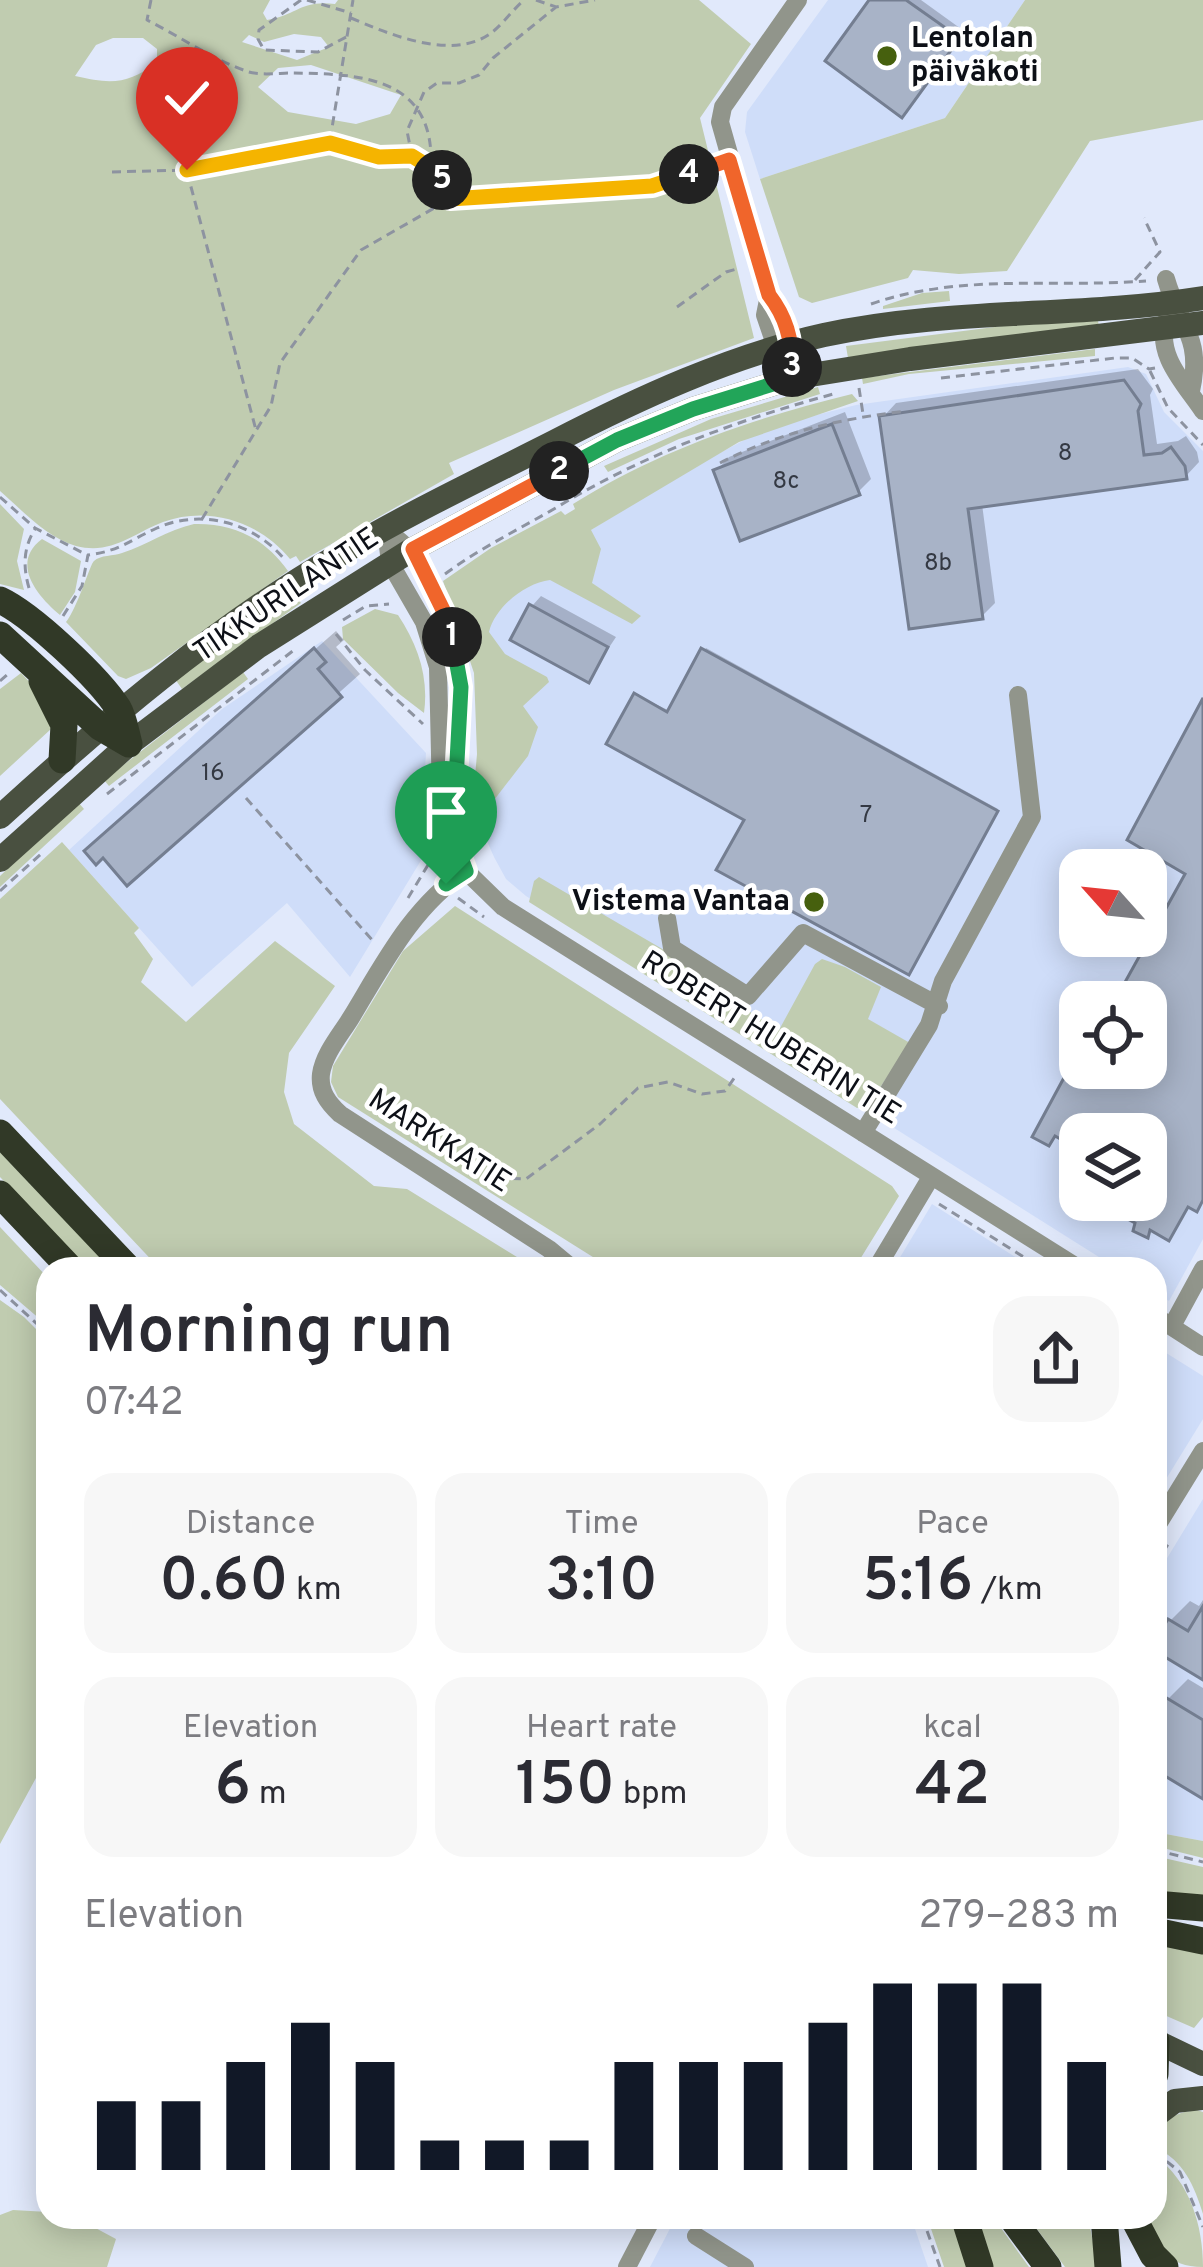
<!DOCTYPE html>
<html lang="en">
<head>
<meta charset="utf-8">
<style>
  :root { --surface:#fff; --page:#f7f7f7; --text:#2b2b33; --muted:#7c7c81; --accent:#111827 }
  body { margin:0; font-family:Overpass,sans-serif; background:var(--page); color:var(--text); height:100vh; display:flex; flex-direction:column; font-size:45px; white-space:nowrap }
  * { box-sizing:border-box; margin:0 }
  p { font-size:39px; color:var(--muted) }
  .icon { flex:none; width:66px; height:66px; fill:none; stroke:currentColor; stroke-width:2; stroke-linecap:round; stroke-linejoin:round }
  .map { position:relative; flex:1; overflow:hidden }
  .details { position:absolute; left:36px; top:1257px; width:1131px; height:972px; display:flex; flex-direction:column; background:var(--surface); border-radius:36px; box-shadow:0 6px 30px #0003 }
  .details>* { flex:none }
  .needle { width:78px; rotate:297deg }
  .fabs { position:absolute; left:1059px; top:849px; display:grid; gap:24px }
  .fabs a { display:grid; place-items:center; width:108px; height:108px; border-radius:24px; background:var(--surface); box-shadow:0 6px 30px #0003; font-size:60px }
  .pin { position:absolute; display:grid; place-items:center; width:102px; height:102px; color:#fff; margin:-123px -51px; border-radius:50% 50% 50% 0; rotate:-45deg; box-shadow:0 0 12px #0007 }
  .pin .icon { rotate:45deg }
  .km { position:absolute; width:60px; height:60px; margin:-30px; border-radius:50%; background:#222; color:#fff; font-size:33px; line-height:60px; text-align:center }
  .round { display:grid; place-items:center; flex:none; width:126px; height:126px; border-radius:36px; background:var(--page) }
  .head { display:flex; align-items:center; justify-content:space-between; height:204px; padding:0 48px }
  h1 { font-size:66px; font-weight:600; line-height:90px }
  .metrics { display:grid; grid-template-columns:repeat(3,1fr); gap:18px; height:204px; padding:12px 48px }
  .metrics div { display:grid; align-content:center; border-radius:30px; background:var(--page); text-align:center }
  .metrics b { font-size:60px; font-weight:600 }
  .metrics small { font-size:33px; font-weight:400 }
  .metrics p { font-size:33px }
  .chart { height:336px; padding:24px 48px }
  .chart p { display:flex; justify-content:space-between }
  .chart svg { width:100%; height:216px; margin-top:12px; stroke:var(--accent); stroke-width:6 }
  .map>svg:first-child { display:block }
</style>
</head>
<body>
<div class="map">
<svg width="1203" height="2267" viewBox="0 0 1203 2267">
  <rect width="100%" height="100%" fill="#e1e9fb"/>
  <!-- built -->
  <path fill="#cfddf9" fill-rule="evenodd" d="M828,0h197l-80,118 -185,61 -15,-47 2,-20z
    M1128,367l18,7 18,38 39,39v788l-34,62 -14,-9v-23h-37l-592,-373 -20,-17 -12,-22 -12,-27 -2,-23 13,-66 3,-64 -12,-66 107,-81 100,-62 78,-41 87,-22zM1080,870h66v66h-66zM1080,1002h66v66h-66zM1080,1134h66v66h-66z
    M322,641l104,112 -3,52 8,39 -81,133 -63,-74 -95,84 -123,-137 153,-141z
    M932,1204l102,65h-141z
    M1155,1346l48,30v43l-48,78z
    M1203,1499v342l-48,-9v-254z
    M676,2217h235l17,50h-278z"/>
  <!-- green -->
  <path fill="#c0ccb0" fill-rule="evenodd" d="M0,0h270l-7,13 4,7c31,-5 33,-20 68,-16l3,-4h361l52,44 -51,74 54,220 -140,52 -165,73 5,11 -154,88 -4,-6 -6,3c-30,-37 -81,-54 -127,-37 -31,12 -51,33 -87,24 -29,-8 -54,-36 -76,-55zM294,34l27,3 8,10 -32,13 -55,-18 7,-7 15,7zM113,38h30l14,11v13c-29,23 -47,22 -82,14l21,-31zM311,65l90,30 -11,19 -34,10 -68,-12 -30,-25 20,-19z
    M1025,0h178v120l-113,21 -83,130 -48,3 -46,-4 -5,8 -96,25 -13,-6 -39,-118 185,-61z
    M949,291l1,10 -67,8v-3l39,-13z
    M1097,314l2,13 -251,31 -2,-12z
    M1095,349v7l-186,18 -46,10 -1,-6z
    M818,387l2,7 -141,45 -71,33 -4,-6 107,-47z
    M852,394l6,7 -119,41 -148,88 10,19 -9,34 49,33 -9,8 -82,-44c-25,3 -55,27 -61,52l16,22 42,23 2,5 -26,24 15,21 -10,29 -37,48 -5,3 -13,-8 4,-45 -3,-81 -31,-92 48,-33 70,-37 4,4 10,-6 -2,-5c86,-54 181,-86 279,-110z
    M0,504l24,25 -7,32 7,29 -24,-6z
    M194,524c40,-1 70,14 94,47l-137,97 -25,11 -8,-3 -52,-54c12,-15 24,-58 28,-61 6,-6 20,-5 28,-8 25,-8 45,-23 72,-29z
    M42,539l39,22 -6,31 -15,23c-23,-19 -50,-52 -18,-76z
    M295,594l6,9 -119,86 -7,-10z
    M375,609l23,6c20,30 31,62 26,98l-26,-20 -55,-54 -1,-12z
    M243,672l5,7 -139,107 -5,-6z
    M21,673l19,20 11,36 -51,47v-87z
    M78,802l6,7 -84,78v-11z
    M62,842l77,86 -5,5 19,26 -12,23 45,40 89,-81 60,45 -46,67 -5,39 10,32 80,62 33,3 123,76 -3,4h-367l-160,-170v-200z
    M539,877l156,91 39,34 45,28 36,-66 7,-5 23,8 36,20 -13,32 42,24 -41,61 -12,4 -328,-206 5,-21z
    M455,906l437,280 7,10 -45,73h-242l-274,-172 -7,-15 2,-16 70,-115z
    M0,1152l111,117h-23l-88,-92z
    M0,1227l48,51v48l-48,-41z
    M0,1300l24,17 24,24v415l-48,88z
    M1155,1832l48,9v17l-48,-12z
    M1155,1856l48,11v31l-48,-5z
    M1155,1940l48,11v66l-9,11 -39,-17z
    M1197,2110l6,2v102c-9,-29 -19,-53 -48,-67 0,-25 20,-35 42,-37z
    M1155,2156c35,25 48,70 48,111 -37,0 -42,-20 -57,-50h9z
    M13,2210l35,2v5h27l41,22 -9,28h-107v-52z
    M927,2217h24l17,50h-24z
    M972,2217h21l36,50h-40z
    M1028,2217h60l10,50h-33z"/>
  <!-- shadow -->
  <path fill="#0003" d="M873,0h48l43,31 -55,76z
    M1138,369l15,20 -3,6 7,49 21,-3 8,-5 11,16 2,10 -13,14 -204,28 13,99 -13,13 -99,-199 13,-14z
    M845,412l26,67 -13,13 -142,-21 13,-14z
    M541,596l75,41 -28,42 -56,-73z
    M336,631l8,9 -8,7 24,27 -232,207 -20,-50z
    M706,648l292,161 -87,160 -163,-150 -112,-124 34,16z
    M1203,704v497l-7,7 -5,-3 -22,32 -16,-9 -6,6 -8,-13 -40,-21h47v-66h-66v13l-23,-13 -8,9 31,-88v13h66v-66h-37l13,-16 4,1 63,-114z
    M1203,1600v76l-48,-29 15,-26 20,-20 9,5z
    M1188,1679l15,9v108l-48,-29v-47l13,-21z"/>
  <!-- building -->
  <path fill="#a8b3c7" stroke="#747e91" stroke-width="3" d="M869,0h37l54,38 -58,80 -77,-57z
    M1124,380l17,24 -3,7 6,44 18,-2 9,-6 14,19 2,13 -219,30 15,110 -74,10 -30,-213z
    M832,424l28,71 -120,46 -27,-71z
    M529,604l79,43 -19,36 -79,-43z
    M314,648l12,14 -8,7 24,28 -215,189 -24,-28 -7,7 -12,-14z
    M701,648l297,163 -89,164 -193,-105 28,-50 -138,-76 28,-51 33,19z
    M1203,698v502l-6,12 -9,-5 -19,34 -19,-11 -2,8 -15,-7 2,-8 -43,-23h54v-66h-66v16l-25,-14 -6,10 -17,-9 48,-89v20h66v-66h-32l71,-128 -58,-34z
    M1080,1150v43l-18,-9z
    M1203,1606v74l-48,-29v-10l13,-22 20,12z
    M1165,1697l38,23v79l-48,-29v-56z"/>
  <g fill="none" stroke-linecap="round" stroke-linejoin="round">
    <!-- path -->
    <path stroke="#8d93a0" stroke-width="3" stroke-dasharray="9 6" stroke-linecap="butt" d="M151,0l-4,20c32,16 65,39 99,51 13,5 32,2 46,2 63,1 136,2 139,82
      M301,0l-42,30 -1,9 6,11 54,2 30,-16
      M307,0l44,13
      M536,0l20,7 39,-7
      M351,18c35,15 92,39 130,21 17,-7 29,-27 43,-39
      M330,140l23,-140
      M112,172l75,-2 143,-27 49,14 52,-2 19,43
      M187,172l69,258
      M438,173l-26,-17 -5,-25 17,-39 13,-9h22l20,-8 14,-17 63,-51
      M1135,280l25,-28 -16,-34
      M871,304c89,-31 183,-16 275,-23
      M677,307l49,-35 14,-4
      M1150,371l18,37 35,37
      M941,378l174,-20h17l17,11 6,-1
      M859,388l4,26
      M720,463c60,-31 120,-44 186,-52
      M0,497l35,31 52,27
      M202,519l69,-113 9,-43 81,-113 89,-51 202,-13 59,-20
      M445,574c38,-28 79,-47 119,-71 86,-51 177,-84 273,-110
      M29,588c-6,-21 -6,-40 6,-59
      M63,616l19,-30 6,-31c32,-4 42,-15 69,-27 45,-20 98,-5 128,32
      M343,620l23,-14 23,-2
      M336,634l29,36 58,54
      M0,681l9,-8
      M107,794l187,-144
      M246,798l127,143
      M437,872l-7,-10 7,-19
      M0,891l42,-38
      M408,898l20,-33
      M458,898l26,19
      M483,1183l10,-5 33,1 74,-55 38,-36 30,-6 34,12 23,-3 10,-14
      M939,1204l104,65
      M0,1290l48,44
      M1155,1565l15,-24
      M1155,1850l48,12
      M1155,2152l25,20 23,55
      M922,2217l18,50"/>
    <!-- minor -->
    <path stroke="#91958b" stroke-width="18" d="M1166,279c13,46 37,58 25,112
      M769,295l-4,20 15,44
      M1167,319c-13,35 18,65 36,92
      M792,378c0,-32 -3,-57 -23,-83l-49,-173 3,-15 75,-107
      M386,530l4,33 34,59 14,45 3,131 25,73 37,36 577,362
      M386,530c24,17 33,31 46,57 43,87 23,143 21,232
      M466,871c-53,35 -82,92 -114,145 -10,17 -28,37 -31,58 -2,17 7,29 19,40l209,135 24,20
      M667,918l5,30 76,48 55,-63 136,73
      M863,1133l66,-108 14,-44 89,-164 -14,-122
      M876,1269l55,-92
      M1155,1316l48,31
      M1172,1326l31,-57
      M1155,1529l48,-78
      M696,2236l49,31
      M627,2267l26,-50"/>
    <!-- major -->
    <path stroke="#495040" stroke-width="24" d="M0,817c104,-95 214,-189 337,-261 70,-42 144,-77 217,-114 85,-44 176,-86 270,-107 124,-27 253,-17 379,-37
      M0,860l129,-116 130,-98 154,-97 204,-109 76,-31 99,-31 118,-19 293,-36
      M1155,2041l48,23
      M1155,2116l20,-15 28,-3"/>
    <!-- highway -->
    <path stroke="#313927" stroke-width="27" d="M0,600c32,15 99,78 118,108 6,10 8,25 11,36
      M0,635l100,92 29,17
      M42,681l22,44 -2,35
      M0,1133l129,136
      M0,1194l71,75
      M1155,1904l48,4
      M1155,1931l48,10
      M1155,2074l1,-33
      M964,2217l16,50
      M1011,2217l37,50
      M1104,2217l4,50
      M1133,2217l20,38 12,12"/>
  </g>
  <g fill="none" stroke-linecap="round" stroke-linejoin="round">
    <!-- split-1 casing -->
    <g stroke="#fff" stroke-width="24">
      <path id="split-1" d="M446,884l20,-13 -13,-35 8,-149 -9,-50"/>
    </g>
    <!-- split-2 casing -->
    <g stroke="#fff" stroke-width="24">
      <path id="split-2" d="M452,637l-6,-21 -33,-67 146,-78"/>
    </g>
    <!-- split-3 casing -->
    <g stroke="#fff" stroke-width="24">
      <path id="split-3" d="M559,471l58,-31 76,-31 99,-31v-11"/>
    </g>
    <!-- split-4 casing -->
    <g stroke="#fff" stroke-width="24">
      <path id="split-4" d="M689,174l40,-14 40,135c17,22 23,44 23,72"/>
    </g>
    <!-- split-5 casing -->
    <g stroke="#fff" stroke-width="24">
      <path id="split-5" d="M442,180l8,19 202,-13 37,-12"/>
    </g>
    <!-- split-6 casing -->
    <g stroke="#fff" stroke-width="24">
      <path id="split-6" d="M187,170l143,-27 49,14 33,-1 27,17 3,7"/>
    </g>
    <!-- split-1 -->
    <use href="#split-1" stroke="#22a559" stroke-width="15"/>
    <!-- split-2 -->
    <use href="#split-2" stroke="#f0652b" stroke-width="15"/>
    <!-- split-3 -->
    <use href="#split-3" stroke="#22a559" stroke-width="15"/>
    <!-- split-4 -->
    <use href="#split-4" stroke="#f0652b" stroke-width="15"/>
    <!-- split-5 -->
    <use href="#split-5" stroke="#f5b400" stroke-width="15"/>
    <!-- split-6 -->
    <use href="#split-6" stroke="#f5b400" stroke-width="15"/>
  </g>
  <!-- markers -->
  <g fill="#46600e" stroke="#fff" stroke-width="4.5">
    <circle cx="887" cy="56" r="12"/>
    <circle cx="814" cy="902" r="12"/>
  </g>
  <g text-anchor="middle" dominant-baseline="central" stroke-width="9" stroke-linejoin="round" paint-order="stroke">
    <!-- number labels -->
    <g font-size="24" fill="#343943">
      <text x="1065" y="454">8</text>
      <text x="786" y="482">8c</text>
      <text x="938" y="564">8b</text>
      <text x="213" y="774">16</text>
      <text x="866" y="816">7</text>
    </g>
    <!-- poi labels -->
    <g font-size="30" font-weight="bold" fill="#0d1017" stroke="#fff" text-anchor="start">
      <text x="911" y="39">Lentolan<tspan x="911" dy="34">päiväkoti</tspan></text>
      <text x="790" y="902" text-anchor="end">Vistema Vantaa</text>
    </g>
    <!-- street labels -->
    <g font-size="30" fill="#0d1017" stroke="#fff">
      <text transform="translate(287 596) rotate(-34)">TIKKURILANTIE</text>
      <text transform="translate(770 1039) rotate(32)">ROBERT HUBERIN TIE</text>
      <text transform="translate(439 1142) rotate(33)">MARKKATIE</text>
    </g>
  </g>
</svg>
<div class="fabs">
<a><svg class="needle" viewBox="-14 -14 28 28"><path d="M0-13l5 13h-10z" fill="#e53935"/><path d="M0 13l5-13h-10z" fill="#7c7c81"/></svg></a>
<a><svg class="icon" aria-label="locate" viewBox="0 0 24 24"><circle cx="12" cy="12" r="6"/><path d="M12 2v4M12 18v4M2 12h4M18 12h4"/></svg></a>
<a><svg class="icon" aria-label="layers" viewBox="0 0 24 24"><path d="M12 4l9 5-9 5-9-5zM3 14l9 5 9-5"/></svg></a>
</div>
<div class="pin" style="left:446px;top:884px;background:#1e9e55"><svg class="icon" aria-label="arrive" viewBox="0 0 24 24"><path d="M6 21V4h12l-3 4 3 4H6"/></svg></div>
<div class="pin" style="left:187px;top:170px;background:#d93025"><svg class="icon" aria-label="check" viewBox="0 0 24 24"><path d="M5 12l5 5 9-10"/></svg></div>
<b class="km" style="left:452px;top:637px">1</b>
<b class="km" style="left:559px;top:471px">2</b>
<b class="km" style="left:792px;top:367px">3</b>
<b class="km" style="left:689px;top:174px">4</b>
<b class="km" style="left:442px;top:180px">5</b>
<section class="details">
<div class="head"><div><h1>Morning run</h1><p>07:42</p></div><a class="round"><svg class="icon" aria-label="share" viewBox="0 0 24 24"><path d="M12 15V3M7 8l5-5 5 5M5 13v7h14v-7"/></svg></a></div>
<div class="metrics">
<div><p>Distance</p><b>0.60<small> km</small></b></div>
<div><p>Time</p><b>3:10</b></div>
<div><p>Pace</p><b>5:16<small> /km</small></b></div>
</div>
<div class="metrics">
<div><p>Elevation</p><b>6<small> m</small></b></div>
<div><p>Heart rate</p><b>150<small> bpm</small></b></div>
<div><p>kcal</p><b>42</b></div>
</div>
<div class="chart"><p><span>Elevation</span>279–283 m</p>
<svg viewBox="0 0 160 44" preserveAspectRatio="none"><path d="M5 44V30M15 44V30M25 44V22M35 44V14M45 44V22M55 44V38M65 44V38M75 44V38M85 44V22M95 44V22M105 44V22M115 44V14M125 44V6M135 44V6M145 44V6M155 44V22"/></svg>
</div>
</section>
</div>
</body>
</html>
